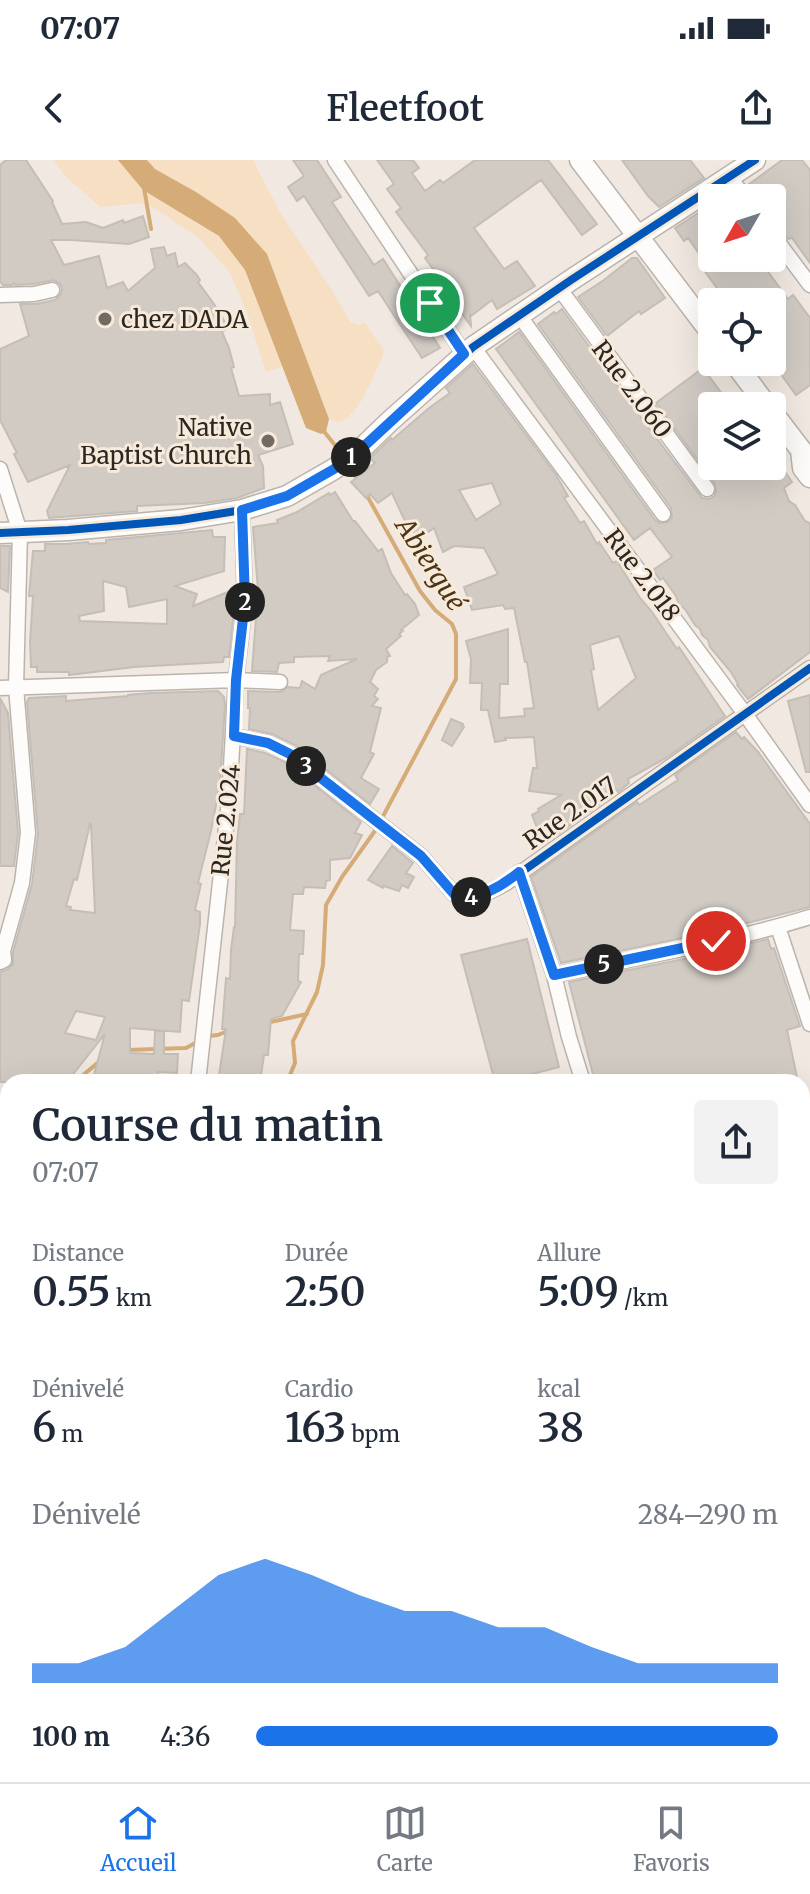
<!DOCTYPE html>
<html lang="fr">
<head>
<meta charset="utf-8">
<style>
  :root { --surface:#fff; --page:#f2f2f3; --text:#1f2937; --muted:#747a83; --line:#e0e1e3; --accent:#1a73e8 }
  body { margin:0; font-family:Merriweather,serif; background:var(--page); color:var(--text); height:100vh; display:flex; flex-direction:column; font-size:30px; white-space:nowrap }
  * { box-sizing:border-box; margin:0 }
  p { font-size:26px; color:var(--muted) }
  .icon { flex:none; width:44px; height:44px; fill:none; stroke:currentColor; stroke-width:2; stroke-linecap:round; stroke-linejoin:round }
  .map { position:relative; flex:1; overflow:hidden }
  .panel { position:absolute; left:0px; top:914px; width:810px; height:708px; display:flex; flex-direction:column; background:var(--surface); border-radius:24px 24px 0 0; box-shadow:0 8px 32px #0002 }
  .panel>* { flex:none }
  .needle { width:52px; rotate:231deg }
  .buttons { position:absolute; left:698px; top:24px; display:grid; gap:16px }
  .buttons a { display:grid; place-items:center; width:88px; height:88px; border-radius:8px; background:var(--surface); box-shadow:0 8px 32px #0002; font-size:40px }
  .pin { position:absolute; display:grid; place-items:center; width:68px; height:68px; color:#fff; margin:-34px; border:4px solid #fff; border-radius:50%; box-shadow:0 2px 8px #0007 }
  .km { position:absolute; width:40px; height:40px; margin:-20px; border-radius:50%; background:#222; color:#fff; font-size:22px; line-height:40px; text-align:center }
  .round { display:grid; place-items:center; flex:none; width:84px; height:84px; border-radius:8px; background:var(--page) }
  .overview { display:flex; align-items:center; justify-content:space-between; height:136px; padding:0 32px }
  h1 { font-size:44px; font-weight:600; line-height:60px }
  .stats { display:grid; grid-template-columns:repeat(3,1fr); gap:12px; height:136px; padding:8px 32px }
  .stats div { display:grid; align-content:center }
  .stats b { font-size:40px; font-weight:600 }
  .stats small { font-size:22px; font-weight:400 }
  .stats p { font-size:22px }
  .chart { height:224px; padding:16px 32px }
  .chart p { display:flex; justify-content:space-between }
  .chart svg { width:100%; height:144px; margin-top:8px; fill:var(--accent); opacity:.7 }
  ul { padding:0 32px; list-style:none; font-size:26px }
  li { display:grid; grid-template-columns:128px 96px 1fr; align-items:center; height:60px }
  li i { height:20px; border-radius:10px; background:var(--accent) }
  .status { display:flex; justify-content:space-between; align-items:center; height:56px; padding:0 40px; background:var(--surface); direction:ltr }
  .status svg { height:22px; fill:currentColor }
  header { display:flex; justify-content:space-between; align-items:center; height:104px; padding:0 32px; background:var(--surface); font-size:36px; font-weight:600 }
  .dock { display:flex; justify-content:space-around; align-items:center; height:112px; border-top:2px solid var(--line); background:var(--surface); font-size:22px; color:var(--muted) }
  .dock a { display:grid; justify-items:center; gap:4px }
  .dock .selected { color:var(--accent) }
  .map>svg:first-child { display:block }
</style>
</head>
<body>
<div class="status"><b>07:07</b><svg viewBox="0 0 49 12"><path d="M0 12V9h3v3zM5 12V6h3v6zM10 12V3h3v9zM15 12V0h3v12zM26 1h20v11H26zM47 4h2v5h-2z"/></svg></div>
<header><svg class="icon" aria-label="back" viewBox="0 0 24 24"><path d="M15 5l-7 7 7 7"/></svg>Fleetfoot<svg class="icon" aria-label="share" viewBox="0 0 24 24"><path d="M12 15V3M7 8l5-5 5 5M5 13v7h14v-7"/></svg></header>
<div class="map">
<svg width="810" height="1622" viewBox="0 0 810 1622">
  <rect width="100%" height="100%" fill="#f1e9e1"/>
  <!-- green -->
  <path fill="#f7dfc4" d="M54,0h64l25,30 76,46 26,34 37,97 -16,5 -19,-59 -17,-40 -31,-35 -53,-35 -46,4 -36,-32z
    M147,0h106l28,54 50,75 20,33 7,3 7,-2 19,27 -2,9c-8,15 -24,57 -40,62 -7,2 -8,0 -13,-2l-62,-165 -71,-62 -41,-23z
    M349,1614h85l-2,8h-120l7,-4z"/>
  <!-- water -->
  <path fill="#d5ab77" d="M118,0h29l8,9 41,23 39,26 32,36 62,165 -3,13 -5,2 -15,-6 -61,-158 -26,-34 -76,-46z"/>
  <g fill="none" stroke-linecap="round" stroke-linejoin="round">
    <!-- stream -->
    <path stroke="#d5ab77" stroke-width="4" d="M144,28l7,41
      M322,269l20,25
      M349,304l9,17
      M365,332l55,99 15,19 17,14 4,10v45l-75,141
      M266,863l41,-9
      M208,876l10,-1 12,-5
      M127,890l59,-2 11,-6
      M75,922l26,-22
      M287,922l8,-19 -2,-22 24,-49 6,-27 3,-60 16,-28 35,-49
      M0,1035l3,-2 5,-17
      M270,1622c17,-6 33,-1 52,-8"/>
  </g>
  <!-- building -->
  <path fill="#d1cbc4" stroke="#c4beb7" stroke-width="2" fill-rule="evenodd" d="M6,0h20l27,41 -1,1 10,22 24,-2 17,6 20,-8 1,3 19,-7 6,21 -20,7 -58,-4h-20l13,25 35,-9 8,32 16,-6 5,9 27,-23 -4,-19 13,-2 3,9 8,-3 3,14 7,-4 12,12 3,5 -2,2 16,22 12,20 -3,1 2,5 -3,2 7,16 5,19 -3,1 8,28 31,-2v11l10,-3 13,42 -35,11 5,11 1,22 -27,10 -32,5 -68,3v5l-88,7 -2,-7 23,-46 -42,17 -14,-28 3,-1 -17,-33v-71l29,-13 -9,-32h16l19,-4 6,-6 1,-5 -2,-5 -6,-4 -21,4 -18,1 -1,-2 -2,2h-9l-3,-4v-116z
    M293,0h24l24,37 -9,5 42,63 9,-6 57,89 -18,10 -44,-67 -9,5 -65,-100 -7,5 -9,-14 16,-11z
    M377,0h36l6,8 -7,5 13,18 15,-11 3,3 32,-23h73l49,64 -15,11 -41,-55 -67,48 30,41 13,-8 18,25 -38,23 -5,-9 -21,16 -1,-2 1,12 -16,-22 3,-2 -33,-44 3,-3 -32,-43 5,-4 -14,-19 7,-5z
    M622,0h68l14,18 -45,29 -11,-11z
    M782,0h20l8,10v93l-18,-25 -4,1 -11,-13 2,-2 -7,-10v-16h-17l-7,-13z
    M712,44v54h46l30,41 5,-4 17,23v67l-14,10 -24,-33v-60h-45l-23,-32 4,-4 -20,-28 -4,3 -9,-13z
    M632,98h5l28,40 -24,16 -2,-3 -32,25 -29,-39 26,-17z
    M562,149l77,106 63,83 7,1 5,-3 2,-4 -1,-8 -59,-81 47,-35 28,38h-19v60h60v-13l20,29 -8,6 5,13 6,4 10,16 5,2v129l-62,47 -11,-14 1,-1 -7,-12 -21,-25 -2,-7 -6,-5 -2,-6 -5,-4 -10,-16 -6,-4 -3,-9 -13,-18 -3,2 -7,-10 19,-13 -22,-29 -16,12 -138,-191 23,-17 136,188 5,3 8,-1 4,-5 -1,-9 -133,-184 16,-12 2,2z
    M473,204l83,111 12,21 -4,2 16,25 4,-2 13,23 2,-2 14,21 4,-2 23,37 12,14 25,37 2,-2 46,69 -59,42 -38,21 1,4 -11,9 -3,-4 -19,9 4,7 -52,37 -5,-8 -3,2 -8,-20 7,-4 -1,-2 23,-14 -32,-4 4,-23h4l-3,-31 -29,1 1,2 -11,2 -7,-32h-7l1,-27h-12l1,-24 -5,-18 42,-12v55h-8l-1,34 26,-2 -1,-7 10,-1 -7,-46h-2l-11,-54 -9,1 -2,-4 -31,5 -8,-23 34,-13 -14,-26 -30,-2 -11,6 -9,-24 -16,11 -15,-22 -11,-24 -14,10 -8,-9 -4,4 -15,-16 24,-19 -5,-5 21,-20 1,2 37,-32 21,-15 -4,-5zM492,323l9,21 -25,16 -17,-30zM619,476l17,42 -38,32 -7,-40 3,-1 -4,-24z
    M335,332l18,29h2l23,30 4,-2 9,24 14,22 2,-1 8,10 4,11 -18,15 2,1 -4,3 2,2 -15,13 4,7 -3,1v5l-11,8 -6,12 8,7 -4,7 4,3 -6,7 9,2 -11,44 4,2 -13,24 18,11 -9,15 -75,-59 -23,-11 -23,-5 1,-21h-2v-17l32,1 8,-5 12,1 2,-7 13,8 6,-14 36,-16 -29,2 2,-5 -36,1v5l-15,1 -2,9 -25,-1 6,-80 -5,-64 25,-4 -1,-3 20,-8 32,-19 1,2z
    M212,370l1,7h12l-1,34 -49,15 22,8 -4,12 40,-16 2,11 -6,56h-5l-1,5 -89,5 -65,8v-3h-32v-5h-6l-1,-24 3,-47h-4l4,-45h12v-7h21l22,-2 1,2 17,-1v-3zM103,421l23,6 3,20 38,-8v25l-87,-3 -1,-5 25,-5z
    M0,386h10l-2,46 -8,-4z
    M218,531l6,6 1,7 -5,80 -9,47 -13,52 3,1 -6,26 5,2v12l-11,77 -7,-1 -2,32 -50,-4v25l24,1 1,-23h9v23h14l-1,19 -19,-1 -1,10h-65l13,-48 -35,44 -6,4h-64v-110l8,-3 5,-5v-12l19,-68 6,-50 -11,-132 2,-4 37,-2v5l62,-5v-1l22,-2zM90,664h1l4,89 -25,-3 1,-3 -5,-1 8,-27 3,1zM76,851l29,6 -9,23 -31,-7z
    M810,535v77h-4l-18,-71z
    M0,538l8,15 10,120 -4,33h-14z
    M451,559l12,5 -1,2 2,1 -12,19 -10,-6z
    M736,572l6,7 2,-2 14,15 52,72v83l-98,25 -151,31 -30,-86 106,-75 2,3 39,-25 -3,-5z
    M247,589l18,4 20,9 76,60 -6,11 7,2 -12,23 -20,2v20l-4,1 -1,7 -21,-1 -1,7h-10l-3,36 14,1 -1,23h-4l-1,27 3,1 -19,34 -11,3 -3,36h-4l-4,27h-42l8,-53h-4l4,-51 4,1 1,-29 3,-23h1l2,-85 3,-28h4z
    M392,686l21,17 -7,10 8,4 -6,11 -6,-3 -3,6 -15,-5 -1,2 -15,-8z
    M527,779l32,128 -58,15h-6l-34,-127z
    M768,779l3,10 3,-1 26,78 -13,4 11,52h-203l-26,-100 115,-23z"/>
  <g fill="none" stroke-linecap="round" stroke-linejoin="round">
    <!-- street casing -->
    <g stroke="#bab4ad" stroke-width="17">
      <path id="street" d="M335,0l129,194
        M730,17l15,21
        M772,74l38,51
        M559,128l148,201
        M0,135l34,-1 18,-4
        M519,155l144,199
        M473,187l272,367 65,91
        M0,309l20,63 -4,155 12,146 -6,50 -19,68 1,9 -4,2
        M0,528l236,-8 44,2
        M234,576l34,7 22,11 131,102 33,38c16,9 38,-3 52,-11l304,-215
        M519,712l35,103 15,62 14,45
        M778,767l32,97
        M554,815c85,-18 172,-32 256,-58
        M198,922l31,-281 7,-121 9,-79 -3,-91
        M802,1299l8,1
        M0,1478l8,-4
        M768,1614l2,8
        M116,1622v-8
        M441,1622l1,-8"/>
    </g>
    <!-- secondary casing -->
    <g stroke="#bab4ad" stroke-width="23">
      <path id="secondary" d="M580,0l132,174
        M734,202l33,44
        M772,252l29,38
        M801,290l2,18 7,9
        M0,373l68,-3 113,-10 61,-10 45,-14 47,-27 26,-19 29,-28 84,-75 98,-67 184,-120
        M802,1001l8,-2
        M0,1185l8,-2"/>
    </g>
    <!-- street -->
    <use href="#street" stroke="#fdfcfa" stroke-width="14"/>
    <!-- secondary -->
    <use href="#secondary" stroke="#fdfcfa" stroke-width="20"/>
    <!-- cycleway casing -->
    <g stroke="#f7eadb" stroke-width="13">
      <path id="cycleway" d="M0,373l68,-3 113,-10 61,-10 45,-14 47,-27 26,-19 29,-28 84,-75 98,-67 184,-120
        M234,576l34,7 22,11 131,102 33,38c16,9 38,-3 52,-11l304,-215"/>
    </g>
    <!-- cycleway -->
    <use href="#cycleway" stroke="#0057b8" stroke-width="8"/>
  </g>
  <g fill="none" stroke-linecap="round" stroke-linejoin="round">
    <!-- route casing -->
    <g stroke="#fff" stroke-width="16">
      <path id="route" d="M430,143l34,51 -104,96 -26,19 -47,27 -45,14 3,91 -9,79 -2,56 34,7 22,11 131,102 33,38c19,11 51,-10 65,-22l35,103 162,-34"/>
    </g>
    <!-- route -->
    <use href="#route" stroke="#1a73e8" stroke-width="10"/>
  </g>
  <!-- markers -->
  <g fill="#716b64" stroke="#f7eadb" stroke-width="3">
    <circle cx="105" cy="159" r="8"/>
    <circle cx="268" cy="281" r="8"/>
  </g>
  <g text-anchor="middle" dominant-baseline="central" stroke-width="6" stroke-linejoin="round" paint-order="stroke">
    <!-- poi labels -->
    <g font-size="24" fill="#2c2721" stroke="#f7eadb" text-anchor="start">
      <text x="121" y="159">chez DADA</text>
      <text x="252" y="267" text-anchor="end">Native<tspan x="252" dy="28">Baptist Church</tspan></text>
    </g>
    <!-- street labels -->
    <g font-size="24" fill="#2c2721" stroke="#f7eadb">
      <text transform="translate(632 229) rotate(53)">Rue 2.060</text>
      <text transform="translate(642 415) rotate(53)">Rue 2.018</text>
      <text transform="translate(570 653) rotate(-35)">Rue 2.017</text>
      <text transform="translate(226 660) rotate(-84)">Rue 2.024</text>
    </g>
    <!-- water labels -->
    <g font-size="26" font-style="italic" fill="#4d3516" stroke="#f7eadb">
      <text transform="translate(431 404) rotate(57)">Abiergué</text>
    </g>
  </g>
</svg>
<div class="buttons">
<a><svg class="needle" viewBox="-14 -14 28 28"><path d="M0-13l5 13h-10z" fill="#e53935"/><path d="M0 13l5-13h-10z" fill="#747a83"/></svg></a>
<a><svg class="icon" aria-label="locate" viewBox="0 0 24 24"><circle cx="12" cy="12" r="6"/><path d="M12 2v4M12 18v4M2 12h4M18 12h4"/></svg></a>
<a><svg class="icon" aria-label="layers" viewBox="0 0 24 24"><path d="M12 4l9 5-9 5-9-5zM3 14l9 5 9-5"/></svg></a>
</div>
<div class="pin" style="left:430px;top:143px;background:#1e9e55"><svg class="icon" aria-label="arrive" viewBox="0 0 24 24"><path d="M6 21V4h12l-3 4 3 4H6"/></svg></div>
<div class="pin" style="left:716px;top:781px;background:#d93025"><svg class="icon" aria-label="check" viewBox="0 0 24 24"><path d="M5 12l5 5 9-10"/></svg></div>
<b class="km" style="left:351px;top:297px">1</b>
<b class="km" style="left:245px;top:442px">2</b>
<b class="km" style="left:306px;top:606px">3</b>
<b class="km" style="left:471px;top:737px">4</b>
<b class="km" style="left:604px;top:804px">5</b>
<section class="panel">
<div class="overview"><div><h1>Course du matin</h1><p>07:07</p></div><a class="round"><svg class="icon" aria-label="share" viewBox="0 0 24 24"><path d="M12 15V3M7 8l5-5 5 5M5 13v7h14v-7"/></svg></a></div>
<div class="stats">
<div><p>Distance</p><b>0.55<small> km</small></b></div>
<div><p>Durée</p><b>2:50</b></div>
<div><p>Allure</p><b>5:09<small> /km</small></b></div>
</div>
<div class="stats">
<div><p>Dénivelé</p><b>6<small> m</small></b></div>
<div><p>Cardio</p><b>163<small> bpm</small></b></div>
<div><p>kcal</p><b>38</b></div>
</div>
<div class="chart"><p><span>Dénivelé</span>284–290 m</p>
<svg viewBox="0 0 160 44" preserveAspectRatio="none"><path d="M0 44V38L10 38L20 33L30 22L40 11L50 6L60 11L70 17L80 22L90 22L100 27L110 27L120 33L130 38L140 38L150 38L160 38V44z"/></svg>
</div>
<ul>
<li><b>100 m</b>4:36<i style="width:100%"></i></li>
</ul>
</section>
</div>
<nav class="dock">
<a class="selected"><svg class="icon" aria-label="home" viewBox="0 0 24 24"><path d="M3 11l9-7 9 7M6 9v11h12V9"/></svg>Accueil</a>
<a><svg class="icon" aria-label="map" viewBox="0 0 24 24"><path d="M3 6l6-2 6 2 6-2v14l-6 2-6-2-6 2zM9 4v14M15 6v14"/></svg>Carte</a>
<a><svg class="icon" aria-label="saved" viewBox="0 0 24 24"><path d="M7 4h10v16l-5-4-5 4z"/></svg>Favoris</a>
</nav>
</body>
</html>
